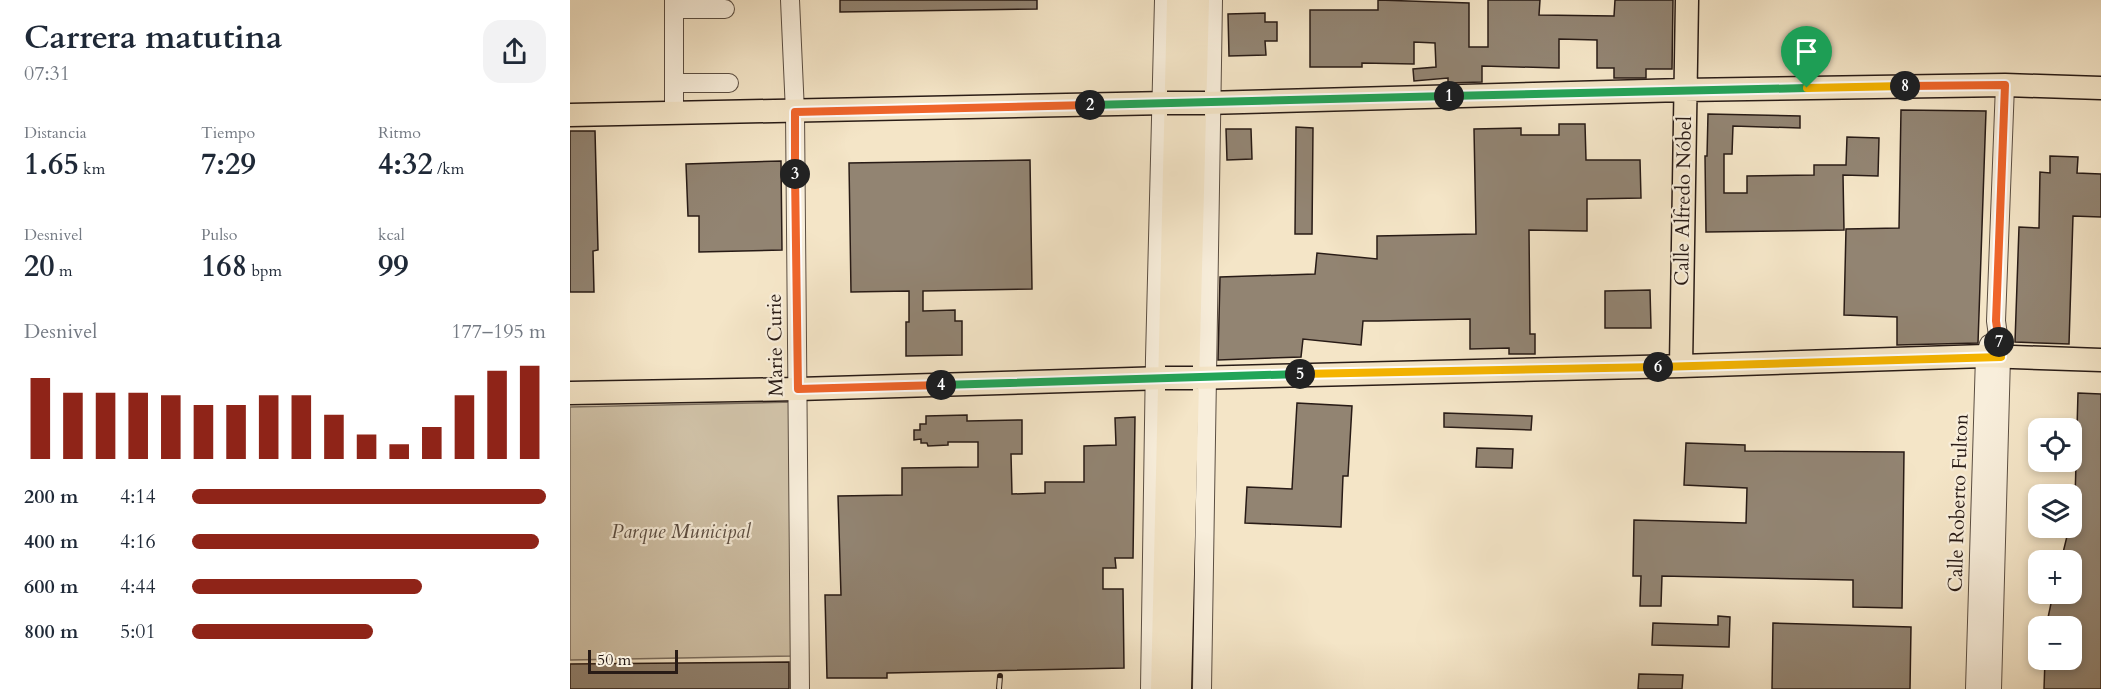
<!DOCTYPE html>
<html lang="es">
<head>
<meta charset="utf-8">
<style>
  :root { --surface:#fff; --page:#f2f2f3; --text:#1f2937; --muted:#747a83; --accent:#8f2418 }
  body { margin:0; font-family:Cardo,serif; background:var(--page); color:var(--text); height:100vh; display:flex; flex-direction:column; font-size:22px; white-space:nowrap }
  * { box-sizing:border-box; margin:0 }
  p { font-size:20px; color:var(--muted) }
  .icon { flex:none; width:33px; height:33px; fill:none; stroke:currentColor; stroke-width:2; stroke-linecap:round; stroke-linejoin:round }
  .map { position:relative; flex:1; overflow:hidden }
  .details { display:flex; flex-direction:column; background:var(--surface); width:570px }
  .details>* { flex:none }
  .fabs { position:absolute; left:1458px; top:418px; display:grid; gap:12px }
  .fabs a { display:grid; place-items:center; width:54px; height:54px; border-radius:12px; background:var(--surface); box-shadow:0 3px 9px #0003; font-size:30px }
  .scale { position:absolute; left:18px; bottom:15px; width:90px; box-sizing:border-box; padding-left:6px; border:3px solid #281b16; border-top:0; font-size:16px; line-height:21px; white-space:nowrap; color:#281b16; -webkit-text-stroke:4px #f8eedb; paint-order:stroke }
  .pin { position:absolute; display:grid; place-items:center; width:51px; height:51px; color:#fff; margin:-62px -26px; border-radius:50% 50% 50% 0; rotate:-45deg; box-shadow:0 0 6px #0007 }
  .pin .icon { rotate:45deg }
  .km { position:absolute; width:30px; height:30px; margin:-15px; border-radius:50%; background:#222; color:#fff; font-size:16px; line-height:30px; text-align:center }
  .round { display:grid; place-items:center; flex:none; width:63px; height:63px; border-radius:18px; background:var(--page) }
  .summary { display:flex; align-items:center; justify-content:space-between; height:102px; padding:0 24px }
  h1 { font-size:33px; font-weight:800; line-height:45px }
  .metrics { display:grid; grid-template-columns:repeat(3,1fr); gap:9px; height:102px; padding:6px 24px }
  .metrics div { display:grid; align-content:center }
  .metrics b { font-size:30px; font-weight:800 }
  .metrics small { font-size:16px; font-weight:400 }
  .metrics p { font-size:16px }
  .chart { height:168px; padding:12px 24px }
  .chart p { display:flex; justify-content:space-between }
  .chart svg { width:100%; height:108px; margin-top:6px; stroke:var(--accent); stroke-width:6 }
  ul { padding:0 24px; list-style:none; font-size:20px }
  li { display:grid; grid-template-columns:96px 72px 1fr; align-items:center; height:45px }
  li i { height:15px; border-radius:8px; background:var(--accent) }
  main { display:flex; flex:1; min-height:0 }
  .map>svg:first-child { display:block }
</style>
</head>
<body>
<main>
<section class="details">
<div class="summary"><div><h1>Carrera matutina</h1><p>07:31</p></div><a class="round"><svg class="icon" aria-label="share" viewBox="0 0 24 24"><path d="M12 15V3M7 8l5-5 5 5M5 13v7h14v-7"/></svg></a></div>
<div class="metrics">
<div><p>Distancia</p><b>1.65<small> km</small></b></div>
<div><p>Tiempo</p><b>7:29</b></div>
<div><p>Ritmo</p><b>4:32<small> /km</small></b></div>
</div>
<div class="metrics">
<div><p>Desnivel</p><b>20<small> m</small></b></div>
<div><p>Pulso</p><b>168<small> bpm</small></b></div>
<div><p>kcal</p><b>99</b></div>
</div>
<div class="chart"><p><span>Desnivel</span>177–195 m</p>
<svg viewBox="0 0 160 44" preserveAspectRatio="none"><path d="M5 44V11M15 44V17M25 44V17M35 44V17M45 44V18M55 44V22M65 44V22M75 44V18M85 44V18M95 44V26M105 44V34M115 44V38M125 44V31M135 44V18M145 44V8M155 44V6"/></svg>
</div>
<ul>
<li><b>200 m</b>4:14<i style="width:100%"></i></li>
<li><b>400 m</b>4:16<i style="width:98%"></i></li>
<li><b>600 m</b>4:44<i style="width:65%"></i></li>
<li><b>800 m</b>5:01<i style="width:51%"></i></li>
</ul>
</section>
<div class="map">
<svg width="1531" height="689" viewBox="0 0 1531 689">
  <rect width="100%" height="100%" fill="#f4e5c7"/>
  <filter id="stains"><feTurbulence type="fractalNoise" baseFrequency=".00333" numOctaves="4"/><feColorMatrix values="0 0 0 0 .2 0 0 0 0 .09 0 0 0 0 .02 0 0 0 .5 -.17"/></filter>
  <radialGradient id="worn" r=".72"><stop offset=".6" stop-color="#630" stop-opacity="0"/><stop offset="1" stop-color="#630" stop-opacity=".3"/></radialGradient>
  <!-- green -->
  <path fill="#d1c3a9" stroke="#7c6f60" stroke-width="1.5" d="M223,402l-1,254 -222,4v-253z"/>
  <!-- building -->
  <path fill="#928472" stroke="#281b16" stroke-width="1.5" d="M270,0h197v9l-197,3z
    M808,0l91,3v44h19v-47h52l-1,15 75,1 1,-16h58l-1,69h-26v9h-32v-10h-17v-28l-38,-1v29l-77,-2v16l-34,1v-5l-34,3 -1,-12 23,-2 -1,-24 -21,-1v22l-52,-1v4h-52v-57h68z
    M695,13v9h12v19h-12l1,14 -37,1 -1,-42z
    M1331,110l85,1 -8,232 -81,2v-28l-53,-2 2,-86 53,-1z
    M1138,114l92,2v12l-67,-2 -1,28h-8v39h23v-17l67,-1v-10h32l1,-28 32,1 -1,38 -35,-1 1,55 -138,2 -1,-76h2z
    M989,124h26l1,36h54l1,38 -54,1v32l-58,-1 1,104h5v20h-26v-6l-39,1v-30l-92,2h-15l-2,24 -58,-6 -2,18 -83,3 2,-83 95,-3 2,-21 60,6v-23l99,-2 -2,-105 47,-1v7h38z
    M726,127l17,1 -1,106h-17z
    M656,129h25l1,30 -25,1z
    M0,131h25l3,119 -5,1 1,41h-24z
    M1480,156l28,1 -1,16 24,1v43l-28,-1 -4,128 -54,-2 4,-115 20,1 1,-56 10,1z
    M460,160l2,129 -109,2v20l32,-1v11h7v34l-56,1v-34h3v-31l-58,1 -2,-129z
    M211,161l1,89 -83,2v-36h-11l-2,-52z
    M1080,290l1,38h-46v-37z
    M1508,393l23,1v295h-57l1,-29h27v-33h-26l7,-33h19v-33h-11l8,-33h3v-12l3,-17z
    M727,403l55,3 -4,70h-5l-2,51 -96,-4 2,-36 45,2z
    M874,413l88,3 -1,14 -87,-3z
    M397,415v6l55,-1v34h-11l1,40 33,-1v-11h39v-36l32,-1 -1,-27 20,-1 -2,141h-18l1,10h-13v21h20l1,79 -237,5v5h-60l-2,-83h16l-3,-99 64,-1v-27l76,-1v-25h-30v3l-20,1 -1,-3h-6v-4l-7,1v-10h6v-6h6v-8z
    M1116,443l59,2v6l159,1 -2,156 -49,-1v-27l-191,-4 -1,30h-21l1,-30h-8l1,-56 112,3 1,-35 -63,-3z
    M907,448l36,1 -1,19 -36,-1z
    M1148,616l12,1 -1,30 -77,-2 1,-22 65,2z
    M1203,623l138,4 -1,62h-138z
    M219,662v27h-219v-25z
    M1069,674l44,1 -1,14h-44z"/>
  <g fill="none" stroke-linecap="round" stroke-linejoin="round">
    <!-- minor casing -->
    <g stroke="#5b4e42" stroke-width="20">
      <path id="minor" d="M104,0v113
        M220,0l5,112 5,577
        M104,9h51
        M104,83h55
        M580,689l5,-331 9,-358
        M632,689l11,-689
        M1405,689l10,-333 4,-12
        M1422,689l9,-332 -5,-36 9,-236"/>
    </g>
    <!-- major casing -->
    <g stroke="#281b16" stroke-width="25">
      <path id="major" d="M635,103l479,-13 321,-5 96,3
        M0,115l597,-12
        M1111,366l6,-366
        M623,378l488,-12 304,-10 116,4
        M0,393l228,-4 367,-11
        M592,689l16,-689
        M610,689l18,-689"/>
    </g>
    <!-- minor -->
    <use href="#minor" stroke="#f8eedb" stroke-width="18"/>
    <!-- major -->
    <use href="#major" stroke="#f4e5c7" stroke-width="22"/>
    <!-- rail casing -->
    <g stroke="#281b16" stroke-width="6">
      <path id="rail" d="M429,689l1,-13"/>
    </g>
    <!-- rail -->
    <use href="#rail" stroke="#f8eedb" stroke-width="4" stroke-dasharray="11" stroke-linecap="butt"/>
    <!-- major-bridge casing -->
    <g stroke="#281b16" stroke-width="25" stroke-linecap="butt">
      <path id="major-bridge" d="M597,103h38
        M595,378h28"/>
    </g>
    <!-- major-bridge -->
    <use href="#major-bridge" stroke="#f4e5c7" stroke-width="22"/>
  </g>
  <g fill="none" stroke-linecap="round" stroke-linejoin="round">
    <!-- split-1 casing -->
    <g stroke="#fff" stroke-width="12">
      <path id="split-1" d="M879,96l358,-8"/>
    </g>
    <!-- split-2 casing -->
    <g stroke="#fff" stroke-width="12">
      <path id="split-2" d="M520,105l359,-9"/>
    </g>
    <!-- split-3 casing -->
    <g stroke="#fff" stroke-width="12">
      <path id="split-3" d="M225,174v-62l295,-7"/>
    </g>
    <!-- split-4 casing -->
    <g stroke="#fff" stroke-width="12">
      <path id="split-4" d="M225,174l3,215 143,-4"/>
    </g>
    <!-- split-5 casing -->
    <g stroke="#fff" stroke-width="12">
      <path id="split-5" d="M371,385l359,-11"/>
    </g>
    <!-- split-6 casing -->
    <g stroke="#fff" stroke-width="12">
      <path id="split-6" d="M730,374l358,-7"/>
    </g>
    <!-- split-7 casing -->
    <g stroke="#fff" stroke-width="12">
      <path id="split-7" d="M1088,367l343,-10 -2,-15"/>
    </g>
    <!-- split-8 casing -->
    <g stroke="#fff" stroke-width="12">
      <path id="split-8" d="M1335,86l100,-1 -9,236 3,21"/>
    </g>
    <!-- split-9 casing -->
    <g stroke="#fff" stroke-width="12">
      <path id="split-9" d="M1237,88l98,-2"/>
    </g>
    <!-- split-1 -->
    <use href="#split-1" stroke="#22a559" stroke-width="8"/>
    <!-- split-2 -->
    <use href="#split-2" stroke="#22a559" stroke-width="8"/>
    <!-- split-3 -->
    <use href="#split-3" stroke="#f0652b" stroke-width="8"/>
    <!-- split-4 -->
    <use href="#split-4" stroke="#f0652b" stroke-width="8"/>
    <!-- split-5 -->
    <use href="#split-5" stroke="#22a559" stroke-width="8"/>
    <!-- split-6 -->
    <use href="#split-6" stroke="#f5b400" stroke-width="8"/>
    <!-- split-7 -->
    <use href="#split-7" stroke="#f5b400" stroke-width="8"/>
    <!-- split-8 -->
    <use href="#split-8" stroke="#f0652b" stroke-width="8"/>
    <!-- split-9 -->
    <use href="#split-9" stroke="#f5b400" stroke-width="8"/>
  </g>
  <g text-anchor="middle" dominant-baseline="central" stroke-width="4.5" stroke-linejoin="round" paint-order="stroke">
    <!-- street labels -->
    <g font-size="20" fill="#281b16" stroke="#f8eedb">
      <text transform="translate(1113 201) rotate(-89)">Calle Alfredo Nóbel</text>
      <text transform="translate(205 345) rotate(-91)">Marie Curie</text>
      <text transform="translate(1388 503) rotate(-88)">Calle Roberto Fulton</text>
    </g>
    <!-- park labels -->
    <g font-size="20" font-style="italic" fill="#5b4d42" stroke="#f8eedb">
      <text x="111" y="531">Parque Municipal</text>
    </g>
  </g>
  <rect width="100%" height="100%" filter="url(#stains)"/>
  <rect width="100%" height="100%" fill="url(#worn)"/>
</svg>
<div class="fabs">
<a><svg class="icon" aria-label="locate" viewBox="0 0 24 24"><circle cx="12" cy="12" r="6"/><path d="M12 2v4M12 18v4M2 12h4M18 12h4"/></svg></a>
<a><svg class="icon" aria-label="layers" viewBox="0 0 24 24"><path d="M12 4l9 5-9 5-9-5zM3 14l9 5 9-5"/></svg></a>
<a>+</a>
<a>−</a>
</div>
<div class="scale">50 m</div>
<div class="pin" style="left:1237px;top:88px;background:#1e9e55"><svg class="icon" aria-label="arrive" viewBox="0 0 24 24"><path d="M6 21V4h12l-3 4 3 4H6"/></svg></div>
<b class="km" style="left:879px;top:96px">1</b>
<b class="km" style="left:520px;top:105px">2</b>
<b class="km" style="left:225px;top:174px">3</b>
<b class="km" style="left:371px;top:385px">4</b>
<b class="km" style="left:730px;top:374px">5</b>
<b class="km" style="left:1088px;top:367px">6</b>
<b class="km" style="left:1429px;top:342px">7</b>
<b class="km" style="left:1335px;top:86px">8</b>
</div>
</main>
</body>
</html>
